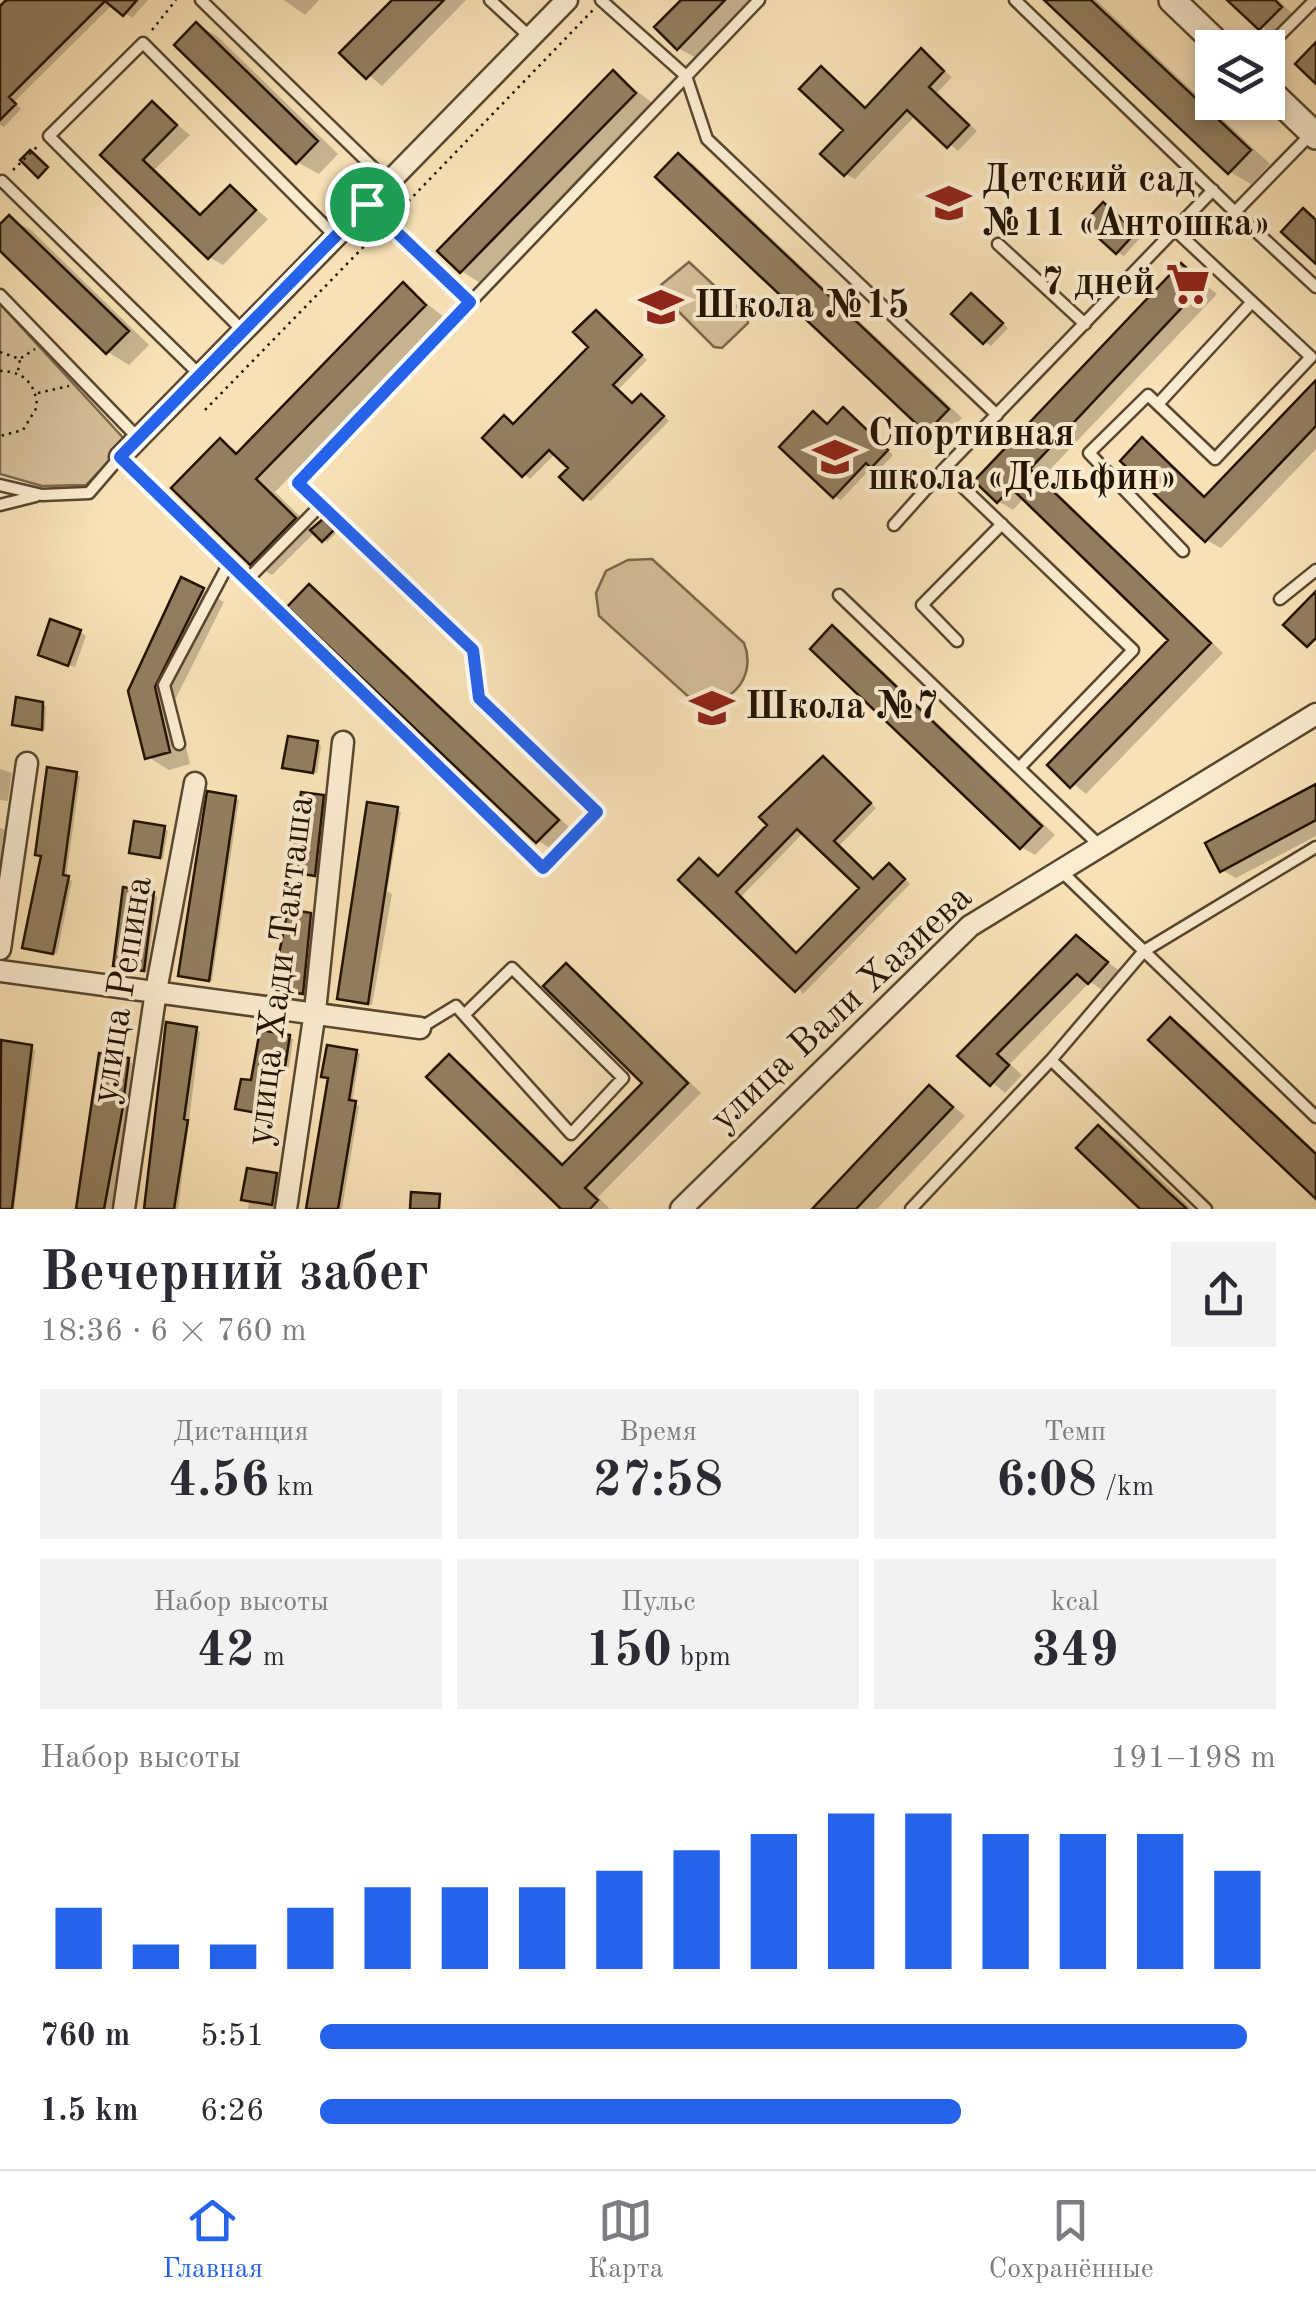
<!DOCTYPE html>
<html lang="ru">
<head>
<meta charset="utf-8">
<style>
  :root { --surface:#fff; --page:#f2f2f3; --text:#2b2b33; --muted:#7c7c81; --line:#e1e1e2; --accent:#2563eb }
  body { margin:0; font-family:"Old Standard TT",serif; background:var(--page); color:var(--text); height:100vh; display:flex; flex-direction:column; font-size:38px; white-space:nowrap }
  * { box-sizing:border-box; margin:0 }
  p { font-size:32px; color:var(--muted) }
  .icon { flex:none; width:55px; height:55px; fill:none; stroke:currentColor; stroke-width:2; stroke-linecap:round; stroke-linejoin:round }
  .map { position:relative; height:1209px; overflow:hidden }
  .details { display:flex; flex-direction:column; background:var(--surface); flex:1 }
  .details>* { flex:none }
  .controls { position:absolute; left:1195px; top:30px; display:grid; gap:20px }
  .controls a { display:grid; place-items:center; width:90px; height:90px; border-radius:0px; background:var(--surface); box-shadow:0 5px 15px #0003; font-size:50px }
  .pin { position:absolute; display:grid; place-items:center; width:85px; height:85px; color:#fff; margin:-42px; border:5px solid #fff; border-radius:50%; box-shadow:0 2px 10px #0007 }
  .round { display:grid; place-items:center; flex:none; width:105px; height:105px; border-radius:0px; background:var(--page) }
  .overview { display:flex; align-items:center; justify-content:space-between; height:170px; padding:0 40px }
  h1 { font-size:55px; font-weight:700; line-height:75px }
  .metrics { display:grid; grid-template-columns:repeat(3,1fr); gap:15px; height:170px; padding:10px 40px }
  .metrics div { display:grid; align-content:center; border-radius:0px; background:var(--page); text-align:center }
  .metrics b { font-size:50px; font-weight:700 }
  .metrics small { font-size:28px; font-weight:400 }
  .metrics p { font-size:28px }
  .chart { height:280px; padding:20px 40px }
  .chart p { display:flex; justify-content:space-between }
  .chart svg { width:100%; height:180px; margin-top:10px; stroke:var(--accent); stroke-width:6 }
  ul { padding:0 40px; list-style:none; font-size:32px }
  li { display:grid; grid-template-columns:160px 120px 1fr; align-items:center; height:75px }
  li i { height:25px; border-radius:12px; background:var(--accent) }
  .tab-bar { display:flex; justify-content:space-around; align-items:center; height:140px; border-top:2px solid var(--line); background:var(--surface); font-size:28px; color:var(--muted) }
  .tab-bar a { display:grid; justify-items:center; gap:5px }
  .tab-bar .selected { color:var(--accent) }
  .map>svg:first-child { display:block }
</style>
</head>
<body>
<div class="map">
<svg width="1316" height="1209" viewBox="0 0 1316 1209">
  <rect width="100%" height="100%" fill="#f8e1b6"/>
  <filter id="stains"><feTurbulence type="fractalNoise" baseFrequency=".002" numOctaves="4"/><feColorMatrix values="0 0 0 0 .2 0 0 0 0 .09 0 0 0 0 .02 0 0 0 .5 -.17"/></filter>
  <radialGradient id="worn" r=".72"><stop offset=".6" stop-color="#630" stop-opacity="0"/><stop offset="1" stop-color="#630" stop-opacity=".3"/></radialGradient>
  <!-- green -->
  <path fill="#d4be97" stroke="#7c684c" stroke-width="2.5" d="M689,262l58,54 1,7 -26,25 -8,-1 -54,-54 1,-8z
    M0,304l127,138 -41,43 -44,1 -42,-12z
    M652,559l92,84c14,35 -16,68 -52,57l-93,-84 -3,-23 10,-22 22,-11z"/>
  <!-- shadow -->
  <path fill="#0003" fill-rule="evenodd" d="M9,0h139l-16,18 -19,-14 -99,98 7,7 -17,18 -4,-2v-115z
    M284,0h35l-14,15z
    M395,0h71l-84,86 -39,-33z
    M684,0h74l-58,60 -22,-12z
    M1048,0h48l174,164 -19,20 -21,-12z
    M1231,0h47l17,16 -20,21z
    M197,25l21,12 120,117 -19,20 -22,-12z
    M922,52l30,25 -15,16 40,38 -19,20 -42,-36 -61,64 -10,-5 1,-44 -25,-61 46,40z
    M614,73l42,33 -174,178 -21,-13z
    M153,105l37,30 -35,34 48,47 27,-28 38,31 -45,46 -14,-8 -105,-103z
    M678,156l15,8 269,254 -21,21 -14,-8z
    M1110,209l31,28 -17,19 -7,-4z
    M9,218l22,12 118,115 -20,20 -21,-13 -108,-105v-20z
    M1181,266l36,28 -175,184 181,175 -137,141 -36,-29 122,-125 -148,-142 -11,12 -15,-9z
    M403,285l42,33 -170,174 39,38 13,-6 9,9 -9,9 -12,-10 -43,43 -21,-12 -31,-122 20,12z
    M978,300l30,28 -17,18 -6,-4z
    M602,316l45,44 -29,30 16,15 14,-4 21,20 -78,80 -7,-3 -13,-30 -15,-15 -26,26 -45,-41 20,-20 10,8 77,-79z
    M1316,393v56l-95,99 -15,-8 -64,-99 65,56z
    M850,414l43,41 -14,15 -6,-4 -32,34 -7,-4 -5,-70z
    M310,588l14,8 247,233 -19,20 -14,-8 -247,-234z
    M203,590l21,12 -49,98 15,64 -21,6 -21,-13 -17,-66z
    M833,629l14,8 208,198 -20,20 -14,-8z
    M80,632l6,4 -11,31 -28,-9z
    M42,704l4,2 -1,24 -27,-4z
    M318,743l3,3 -4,27 -28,-4z
    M830,763l46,45 -37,38 36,35 21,-11 14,14 -107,110 -83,-116zM804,832l58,56 -64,66 -57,-57z
    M0,769l12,4 -4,28 -8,-1z
    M76,774l4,3 -14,101 6,3 -15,73 -28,-5z
    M1316,787v49l-80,42 -14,-8z
    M235,798l4,2 -27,181 -28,-4z
    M323,798l4,2 -8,77 -22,-4z
    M397,810l4,2 -14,79 5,3 -20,111 -28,-5z
    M0,828l7,2 -7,42z
    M164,828l4,3 -5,28 -31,-7z
    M153,895l4,2 -10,75 -27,-5z
    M311,915l3,2 -8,78 -28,-5 -3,-2z
    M1076,938l45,34 -18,18 -13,-8 -80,82 12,11 -17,18 -44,-37z
    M566,966l14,9 121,118 -103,104 12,12h-45l-116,-152 15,9 101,99 81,-82z
    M1171,1020l14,8 131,124v43z
    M196,1030l4,2 -22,177h-32z
    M289,1037l4,2 -4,29 -13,-3 -9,49 -25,-4 11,-27z
    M3,1043l32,7 -21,159h-14z
    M357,1052l3,2 -8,49 7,3 -17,103h-33z
    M101,1056l31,7 -18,146h-34v-31z
    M930,1088l35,28 -88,93h-62z
    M1098,1128l21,12 73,69h-48z
    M276,1175l4,2 -3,32h-29l1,-7 -5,-3z"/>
  <!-- building -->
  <path fill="#927e5f" stroke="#231300" stroke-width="2.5" fill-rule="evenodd" d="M6,0h131l-14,16 -18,-15 -96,96 7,7 -16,16v-114z
    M392,0h52l-78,79 -27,-26z
    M681,0h44l-48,50 -23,-23z
    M1044,0h47l160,150 -23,24z
    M1227,0h48l7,7 -23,23z
    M196,22l122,119 -22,23 -122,-119z
    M1316,42v42l-21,-20z
    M921,48l23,23 -15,16 40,38 -22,23 -40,-38 -63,66 -24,-22 23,-24 -44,-41 22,-23 44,42z
    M613,70l23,23 -176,180 -23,-22z
    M152,101l25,24 -34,35 57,55 30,-30 26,25 -48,49 -108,-104z
    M30,150l18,17 -10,11 -18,-18z
    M678,153l271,256 -23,24 -271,-256z
    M1103,202l33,30 -20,22 -33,-30z
    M1303,208l13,12v44l-35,-32z
    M9,215l120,116 -23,23 -106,-103v-27z
    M1181,263l23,21 -174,185 181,174 -141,145 -23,-23 121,-125 -157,-152 -14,15 -23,-22z
    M403,282l23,23 -170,174 40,39 -46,47 -79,-77 49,-50 16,16z
    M971,293l32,30 -20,21 -32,-30z
    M596,310l46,45 -29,30 19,18 9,-9 23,22 -81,84 -24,-23 9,-9 -19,-18 -27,27 -40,-39 22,-23 9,9 75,-77 -15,-15z
    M1316,380v46l-111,116 -85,-81 22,-24 62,60z
    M843,407l45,43 -17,18 -5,-5 -33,35 -54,-51 34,-36 14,13z
    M323,519l11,11 -12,12 -12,-12z
    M181,577l23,11 -49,99 15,65 -25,7 -17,-68z
    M309,584l250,236 -23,23 -249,-236z
    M1316,591v47l-9,9 -24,-22z
    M50,619l31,11 -13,36 -30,-11z
    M832,625l210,201 -22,23 -210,-200z
    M16,697l27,5 -1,28 -30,-5z
    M288,736l30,5 -5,32 -31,-5z
    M823,756l48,47 -37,38 39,38 16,-16 16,16 -110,113 -117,-112 21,-22 19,18 49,-51 -8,-8zM797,829l62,59 -63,65 -60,-61z
    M47,767l30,5 -14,103 6,1 -16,78 -31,-6 19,-92 -6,-1z
    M1316,784v36l-96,52 -15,-29z
    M207,791l29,5 -27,185 -31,-5z
    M301,792l23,3 -9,81 -25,-4z
    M367,802l31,5 -30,197 -31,-5z
    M134,821l31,5 -5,32 -31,-5z
    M123,887l31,5 -10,79 -31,-5z
    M288,909l23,4 -8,81 -31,-5z
    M1076,935l32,27 -20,22 -11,-10 -80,80 12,11 -19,21 -33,-30z
    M566,963l122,120 -103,105 13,12 -8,9h-29l-135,-132 23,-23 113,111 80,-82 -99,-97z
    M1170,1017l146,137v45l-168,-159z
    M166,1022l31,5 -13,92 4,1 -14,89h-30z
    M260,1030l30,5 -5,32 -13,-2 -9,49 -28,-5 6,-30 10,1z
    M1,1040l31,5 -20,164h-12z
    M327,1045l30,5 -8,50 7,1 -18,108h-32l22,-131 -7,-1z
    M99,1053l30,5 -7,54 -18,97h-28z
    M929,1085l24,22 -97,102h-44z
    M1098,1125l68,65 21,19h-47l-64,-61z
    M247,1168l30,5 -5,32 -31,-5z
    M411,1192l29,2 -1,15h-29z"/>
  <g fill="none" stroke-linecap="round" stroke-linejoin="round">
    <!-- service casing -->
    <g stroke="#58462e" stroke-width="15">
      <path id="service" d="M201,0l187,182
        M490,0l40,37
        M601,0l85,76 21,63 290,276
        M1015,0l220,212 76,-78
        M1267,48l48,-48
        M2,181l198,194
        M367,204l103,98
        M1235,212l81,75
        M1175,230l136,127 -96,102 -67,-64 -59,58 94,98
        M998,244l87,80
        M0,295l138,143
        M243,331l-194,-195 94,-93 192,193
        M1159,403l93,-101
        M0,485l42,10 47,-2 31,-36 423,411 54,-56 -118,-114 -6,-48 -152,-145 -74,75
        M0,505l36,-9
        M321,505l-23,-22 461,-483
        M894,525l50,-56
        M839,595l261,251
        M1280,599l36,-29
        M957,641l-35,-36 80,-81
        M179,744l-15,-59 65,-122
        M1019,768l114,-118 -189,-181 269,-279
        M1061,871l255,246
        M420,1028l36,-22 8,9 107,119 52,-56 -111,-110 -48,47
        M1051,1060l155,149
        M911,1209l140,-149 93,-109 172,-104"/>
    </g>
    <!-- minor casing -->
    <g stroke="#58462e" stroke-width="25">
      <path id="minor" d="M120,457l447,-457
        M0,949l27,-186
        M0,971l420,57
        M124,1209l32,-218 39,-208
        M286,1209l29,-198 28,-269
        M681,1209l289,-283 346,-212"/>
    </g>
    <!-- tertiary casing -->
    <g stroke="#58462e" stroke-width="30">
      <path id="tertiary" d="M1172,0l50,48
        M1268,90l48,46"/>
    </g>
    <!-- path -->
    <path stroke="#231300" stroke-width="2.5" stroke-dasharray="2.5 5" stroke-linecap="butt" d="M0,6l7,-6
      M152,30l24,-30
      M13,170l27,-26
      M398,212l196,-203
      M0,352l20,7 -2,12
      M21,358l14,-9
      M0,371c24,0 36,13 37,36l-14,23 -23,6
      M38,393l31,-7
      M205,410l173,-178"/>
    <!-- service -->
    <use href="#service" stroke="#faecd0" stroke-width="10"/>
    <!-- minor -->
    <use href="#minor" stroke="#faecd0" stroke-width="20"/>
    <!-- tertiary -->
    <use href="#tertiary" stroke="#faecd0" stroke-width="25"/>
  </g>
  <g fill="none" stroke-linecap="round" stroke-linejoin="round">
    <!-- route casing -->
    <g stroke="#fff" stroke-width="20">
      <path id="route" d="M367,204l103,98 -172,181 175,167 6,48 118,114 -54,56 -423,-411z"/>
    </g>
    <!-- route -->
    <use href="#route" stroke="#2563eb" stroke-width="12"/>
  </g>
  <!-- icons -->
  <defs>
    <g id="school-bare" transform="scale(3.45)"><path d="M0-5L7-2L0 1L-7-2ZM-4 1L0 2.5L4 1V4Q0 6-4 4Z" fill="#8f2418" stroke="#faecd0" stroke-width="2.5" paint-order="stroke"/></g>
    <g id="supermarket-bare" transform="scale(3.45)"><path d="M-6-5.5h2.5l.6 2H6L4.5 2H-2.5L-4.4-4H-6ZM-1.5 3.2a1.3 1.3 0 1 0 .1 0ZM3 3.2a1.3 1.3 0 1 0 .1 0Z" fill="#8f2418" stroke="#faecd0" stroke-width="2.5" paint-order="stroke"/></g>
  </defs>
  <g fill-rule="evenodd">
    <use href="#school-bare" x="949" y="203"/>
    <use href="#supermarket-bare" x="1188" y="284"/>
    <use href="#school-bare" x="661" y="307"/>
    <use href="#school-bare" x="835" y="457"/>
    <use href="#school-bare" x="712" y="708"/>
  </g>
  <g text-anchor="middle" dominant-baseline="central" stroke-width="8" stroke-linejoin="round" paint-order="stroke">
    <!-- poi labels -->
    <g font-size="38" font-weight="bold" fill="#231300" stroke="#faecd0" text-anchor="start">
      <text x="982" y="181">Детский сад<tspan x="982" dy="44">№11 «Антошка»</tspan></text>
      <text x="1155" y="284" text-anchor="end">7 дней</text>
      <text x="694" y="307">Школа №15</text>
      <text x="868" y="435">Спортивная<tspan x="868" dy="44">школа «Дельфин»</tspan></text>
      <text x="745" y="708">Школа №7</text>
    </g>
    <!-- street labels -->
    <g font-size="38" fill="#231300" stroke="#faecd0">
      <text transform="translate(281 971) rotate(-83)">улица Хади Такташа</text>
      <text transform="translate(123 990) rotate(-81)">улица Репина</text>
      <text transform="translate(842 1009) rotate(-43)">улица Вали Хазиева</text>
    </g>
  </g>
  <rect width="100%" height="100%" filter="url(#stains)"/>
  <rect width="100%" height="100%" fill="url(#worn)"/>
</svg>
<div class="controls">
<a><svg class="icon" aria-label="layers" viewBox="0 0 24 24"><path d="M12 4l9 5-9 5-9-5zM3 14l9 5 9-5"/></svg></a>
</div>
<div class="pin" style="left:367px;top:204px;background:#1e9e55"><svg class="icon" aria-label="arrive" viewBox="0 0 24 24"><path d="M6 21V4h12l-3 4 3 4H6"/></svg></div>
</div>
<section class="details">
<div class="overview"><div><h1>Вечерний забег</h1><p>18:36 · 6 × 760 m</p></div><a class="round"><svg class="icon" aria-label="share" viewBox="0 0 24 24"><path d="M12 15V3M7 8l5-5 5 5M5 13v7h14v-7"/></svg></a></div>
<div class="metrics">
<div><p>Дистанция</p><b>4.56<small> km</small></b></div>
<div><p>Время</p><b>27:58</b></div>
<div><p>Темп</p><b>6:08<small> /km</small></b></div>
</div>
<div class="metrics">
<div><p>Набор высоты</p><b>42<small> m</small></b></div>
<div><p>Пульс</p><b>150<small> bpm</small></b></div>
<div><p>kcal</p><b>349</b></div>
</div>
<div class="chart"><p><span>Набор высоты</span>191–198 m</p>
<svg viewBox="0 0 160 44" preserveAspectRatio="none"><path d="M5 44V29M15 44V38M25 44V38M35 44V29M45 44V24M55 44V24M65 44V24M75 44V20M85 44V15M95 44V11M105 44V6M115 44V6M125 44V11M135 44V11M145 44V11M155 44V20"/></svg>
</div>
<ul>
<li><b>760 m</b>5:51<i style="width:97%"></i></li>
<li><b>1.5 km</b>6:26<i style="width:67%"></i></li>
</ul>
</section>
<nav class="tab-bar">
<a class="selected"><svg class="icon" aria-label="home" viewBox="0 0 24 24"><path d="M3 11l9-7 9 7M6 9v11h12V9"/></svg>Главная</a>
<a><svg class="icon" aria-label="map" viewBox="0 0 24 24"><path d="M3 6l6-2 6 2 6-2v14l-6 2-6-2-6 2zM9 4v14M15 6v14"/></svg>Карта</a>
<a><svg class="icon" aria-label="saved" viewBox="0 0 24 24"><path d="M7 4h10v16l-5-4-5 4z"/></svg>Сохранённые</a>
</nav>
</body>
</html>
